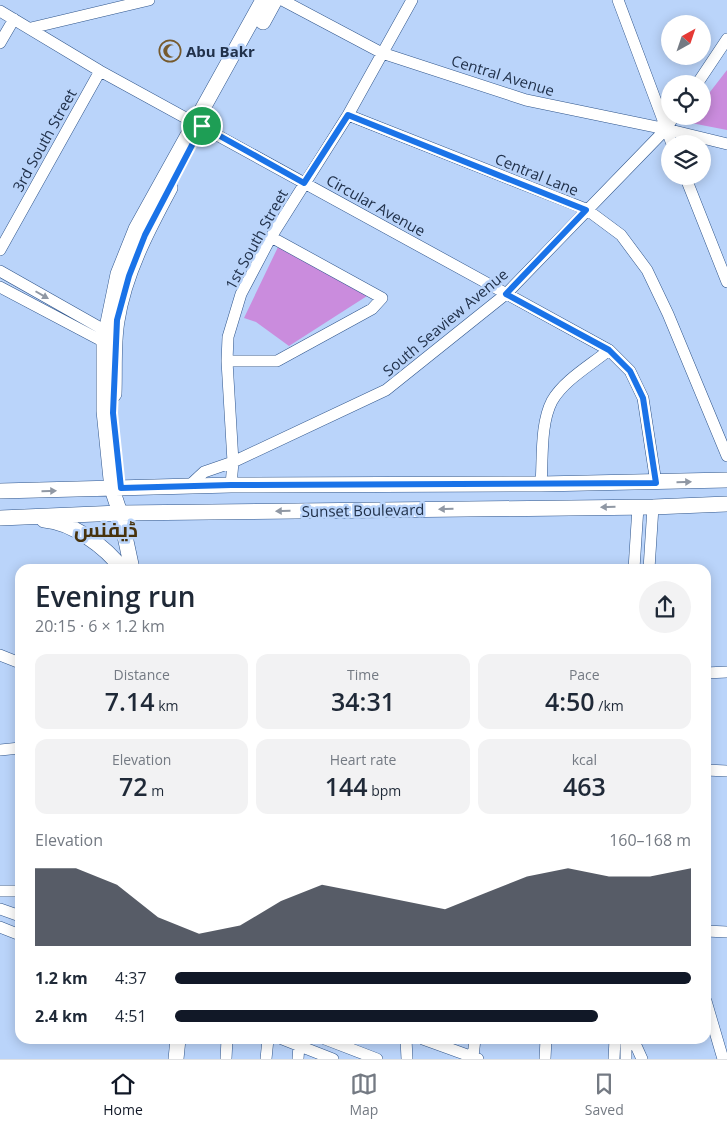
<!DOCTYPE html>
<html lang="en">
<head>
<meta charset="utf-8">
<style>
  :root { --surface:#fff; --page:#f2f2f3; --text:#1f2937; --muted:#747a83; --line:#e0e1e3; --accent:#111827 }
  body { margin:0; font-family:"Open Sans",Cairo,sans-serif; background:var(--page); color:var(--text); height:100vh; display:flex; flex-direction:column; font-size:19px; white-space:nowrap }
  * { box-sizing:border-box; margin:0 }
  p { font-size:16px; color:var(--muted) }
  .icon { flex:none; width:28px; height:28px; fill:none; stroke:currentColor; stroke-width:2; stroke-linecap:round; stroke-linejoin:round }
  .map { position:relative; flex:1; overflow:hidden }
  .sheet { position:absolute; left:15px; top:564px; width:696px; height:480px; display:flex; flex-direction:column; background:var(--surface); border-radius:15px; box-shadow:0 2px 12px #0003 }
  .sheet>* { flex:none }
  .needle { width:32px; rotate:40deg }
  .fabs { position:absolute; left:661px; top:15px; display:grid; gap:10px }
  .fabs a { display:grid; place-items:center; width:50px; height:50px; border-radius:50%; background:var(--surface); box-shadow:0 2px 12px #0003; font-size:25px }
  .pin { position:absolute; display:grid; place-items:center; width:42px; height:42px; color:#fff; margin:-21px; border:2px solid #fff; border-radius:50%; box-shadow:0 1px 5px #0007 }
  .round { display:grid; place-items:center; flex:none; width:52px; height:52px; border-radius:26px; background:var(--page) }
  .overview { display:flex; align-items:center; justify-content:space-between; height:85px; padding:0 20px }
  h1 { font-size:28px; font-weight:600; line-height:38px }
  .stats { display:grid; grid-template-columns:repeat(3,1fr); gap:8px; height:85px; padding:5px 20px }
  .stats div { display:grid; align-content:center; border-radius:12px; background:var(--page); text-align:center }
  .stats b { font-size:25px; font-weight:600 }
  .stats small { font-size:14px; font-weight:400 }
  .stats p { font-size:14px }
  .chart { height:140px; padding:10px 20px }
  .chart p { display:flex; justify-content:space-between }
  .chart svg { width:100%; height:90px; margin-top:5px; fill:var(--accent); opacity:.7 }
  ul { padding:0 20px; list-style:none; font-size:16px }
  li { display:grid; grid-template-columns:80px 60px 1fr; align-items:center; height:38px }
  li i { height:12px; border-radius:6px; background:var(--accent) }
  .menu { display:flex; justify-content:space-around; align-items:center; height:70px; border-top:1px solid var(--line); background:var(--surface); font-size:14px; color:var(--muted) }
  .menu a { display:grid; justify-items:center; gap:2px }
  .menu .active { color:var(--accent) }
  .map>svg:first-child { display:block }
</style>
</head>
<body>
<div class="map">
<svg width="727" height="1059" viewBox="0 0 727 1059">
  <rect width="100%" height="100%" fill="#bad4fa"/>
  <!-- green -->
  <path fill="#ca8cdd" d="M727,70v60l-41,-8 5,-6h11l1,-15z
    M278,247l89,49 -78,50 -33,-24 -12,-4z"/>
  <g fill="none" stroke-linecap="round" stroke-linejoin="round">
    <!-- minor casing -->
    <g stroke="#2f558b" stroke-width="12">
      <path id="minor" d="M282,0l100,53 144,47 140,29 61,15
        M618,0l54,144
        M0,11l100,60 509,279 21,21 13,27 13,85
        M31,28l118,-28
        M0,43l14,-24
        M697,84l30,-45
        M348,115l238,94 35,26 26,35 21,44 59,142
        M685,176l42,106
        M0,250l100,-179
        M0,271l106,60
        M0,287l104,55
        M227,361h50l95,-52 10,-11 -111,-61
        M541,484c2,-25 -1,-60 11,-83 12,-21 39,-36 57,-51
        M231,485l2,-23 153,-72 120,-96 160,-165 8,-13
        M189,486l15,-14 29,-10 -6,-101 1,-24 13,-43 30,-57 77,-122 64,-115
        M634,569l4,-62
        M649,569l4,-62
        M0,655l20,8
        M706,673l21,-1
        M0,750l20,-2
        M706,770l21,1
        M0,891h20
        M0,909l20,7
        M0,927l20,8
        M706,931l21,1
        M706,1001l17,58
        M282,1039l51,20
        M325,1039l52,20
        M406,1039l1,20
        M423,1039l55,20
        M633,1039l9,20
        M473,1057l2,-18
        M226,1059l1,-20
        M266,1059l2,-20
        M298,1059l1,-14
        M545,1059l1,-20
        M614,1059l1,-20
        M626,1059v-20"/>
    </g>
    <!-- major casing -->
    <g stroke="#2f558b" stroke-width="16">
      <path id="major" d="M263,22l12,-22
        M114,394c1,-24 -1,-50 3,-73 7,-47 31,-92 53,-133
        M0,491l231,-6 310,-1 186,-4
        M0,518l120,-5 533,-6 74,-3
        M44,520c28,2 62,27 78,49
        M132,569l-12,-56 -8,-24 -8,-78v-69l14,-68 18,-45 127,-229
        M176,1059l2,-20"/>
    </g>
    <!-- minor -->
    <use href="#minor" stroke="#fff" stroke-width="11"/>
    <!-- major -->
    <use href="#major" stroke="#fff" stroke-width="15"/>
  </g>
  <!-- one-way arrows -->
  <defs><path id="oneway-solid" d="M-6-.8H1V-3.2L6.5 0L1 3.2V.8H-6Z" transform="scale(1.25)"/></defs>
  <g fill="#9098a4">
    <use href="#oneway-solid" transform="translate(42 295) rotate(30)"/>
    <use href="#oneway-solid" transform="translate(684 482) rotate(-2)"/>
    <use href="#oneway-solid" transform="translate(49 491) rotate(-1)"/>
    <use href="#oneway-solid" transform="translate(608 507) rotate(179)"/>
    <use href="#oneway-solid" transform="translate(446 509) rotate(179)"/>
    <use href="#oneway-solid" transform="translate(283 511) rotate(179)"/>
  </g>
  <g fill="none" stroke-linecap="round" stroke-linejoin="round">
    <!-- route casing -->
    <g stroke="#fff" stroke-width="10">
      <path id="route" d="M348,115l238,95 -80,84 103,56 21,21 13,27 13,85 -425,2 -110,3 -8,-75 4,-93 12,-44 16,-41 57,-109 102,57z"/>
    </g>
    <!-- route -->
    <use href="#route" stroke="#1a73e8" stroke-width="6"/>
  </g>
  <!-- icons -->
  <defs>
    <g id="mosque-ring" transform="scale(1.125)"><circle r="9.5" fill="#bad4fa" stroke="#765a2d" stroke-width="1.5"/><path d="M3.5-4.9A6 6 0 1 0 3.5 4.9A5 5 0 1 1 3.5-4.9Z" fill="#765a2d"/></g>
  </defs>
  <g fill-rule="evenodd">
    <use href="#mosque-ring" x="170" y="51"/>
  </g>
  <g text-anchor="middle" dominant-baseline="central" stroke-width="5" stroke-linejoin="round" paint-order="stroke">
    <!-- poi labels -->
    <g font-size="15" font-weight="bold" fill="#21314a" stroke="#bad4fa" text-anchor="start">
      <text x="186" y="51">Abu Bakr</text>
    </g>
    <!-- street labels -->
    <g font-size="15" fill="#21314a" stroke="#bad4fa">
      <text transform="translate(503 75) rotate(17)">Central Avenue</text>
      <text transform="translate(44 140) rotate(-61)">3rd South Street</text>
      <text transform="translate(537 174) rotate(22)">Central Lane</text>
      <text transform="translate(376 205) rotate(29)">Circular Avenue</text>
      <text transform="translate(256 239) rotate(-61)">1st South Street</text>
      <text transform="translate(445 322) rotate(-40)">South Seaview Avenue</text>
      <text transform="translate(363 510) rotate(-1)">Sunset Boulevard</text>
    </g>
    <!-- district labels -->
    <g font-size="20" font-weight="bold" fill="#48330d" stroke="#bad4fa">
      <text x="106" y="529">ڈیفنس</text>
    </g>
  </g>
</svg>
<div class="fabs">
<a><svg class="needle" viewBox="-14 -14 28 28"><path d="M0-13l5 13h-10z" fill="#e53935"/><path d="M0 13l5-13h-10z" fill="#747a83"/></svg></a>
<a><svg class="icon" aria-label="locate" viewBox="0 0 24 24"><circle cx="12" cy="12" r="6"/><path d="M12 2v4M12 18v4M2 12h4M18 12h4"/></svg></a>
<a><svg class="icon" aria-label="layers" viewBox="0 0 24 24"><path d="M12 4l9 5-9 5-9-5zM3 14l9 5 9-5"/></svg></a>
</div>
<div class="pin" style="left:202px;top:126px;background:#1e9e55"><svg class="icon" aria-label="arrive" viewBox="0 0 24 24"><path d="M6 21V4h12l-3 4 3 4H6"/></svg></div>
<section class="sheet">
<div class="overview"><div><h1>Evening run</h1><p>20:15 · 6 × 1.2 km</p></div><a class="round"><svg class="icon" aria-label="share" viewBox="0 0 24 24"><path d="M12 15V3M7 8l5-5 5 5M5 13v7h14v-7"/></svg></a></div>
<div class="stats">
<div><p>Distance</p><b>7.14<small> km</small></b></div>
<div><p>Time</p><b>34:31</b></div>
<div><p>Pace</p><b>4:50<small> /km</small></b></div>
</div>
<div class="stats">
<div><p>Elevation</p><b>72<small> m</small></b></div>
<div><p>Heart rate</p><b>144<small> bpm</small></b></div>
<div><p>kcal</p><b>463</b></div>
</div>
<div class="chart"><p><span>Elevation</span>160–168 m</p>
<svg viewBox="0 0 160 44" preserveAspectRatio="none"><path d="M0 44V6L10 6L20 14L30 30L40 38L50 34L60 22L70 14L80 18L90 22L100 26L110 18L120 10L130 6L140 10L150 10L160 6V44z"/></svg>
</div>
<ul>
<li><b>1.2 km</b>4:37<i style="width:100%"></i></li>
<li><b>2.4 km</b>4:51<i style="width:82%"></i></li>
</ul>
</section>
</div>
<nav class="menu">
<a class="active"><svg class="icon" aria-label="home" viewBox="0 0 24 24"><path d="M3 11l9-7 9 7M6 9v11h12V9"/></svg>Home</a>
<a><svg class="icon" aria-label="map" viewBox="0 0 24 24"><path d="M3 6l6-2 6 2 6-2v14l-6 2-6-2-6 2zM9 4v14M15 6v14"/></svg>Map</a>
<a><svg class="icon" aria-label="saved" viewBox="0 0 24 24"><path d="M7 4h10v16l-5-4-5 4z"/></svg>Saved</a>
</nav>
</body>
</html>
